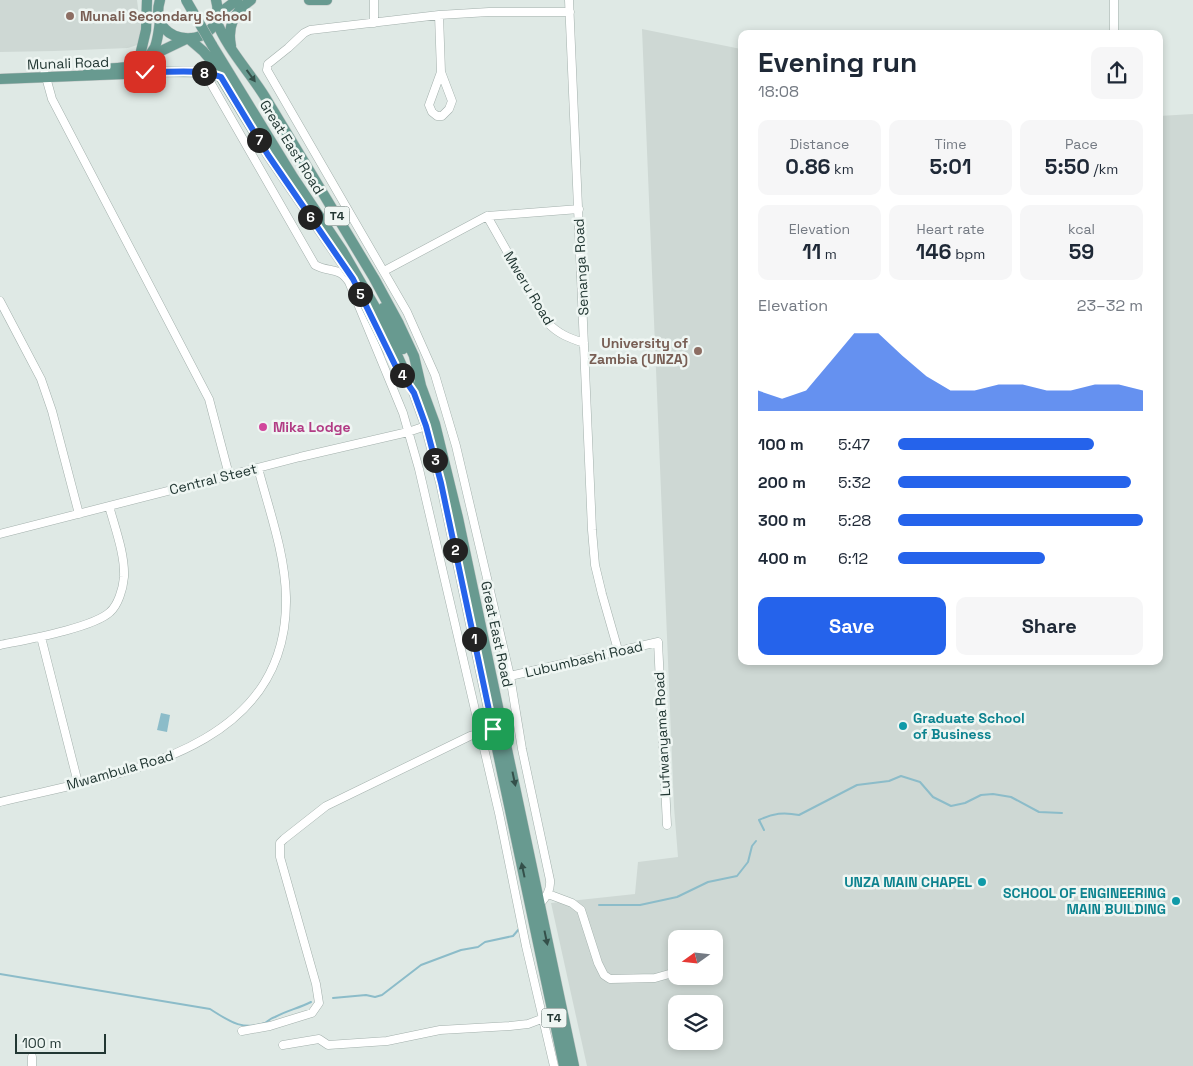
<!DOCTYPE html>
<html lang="en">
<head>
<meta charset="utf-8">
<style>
  :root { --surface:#fff; --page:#f6f6f7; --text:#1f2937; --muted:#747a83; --accent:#2563eb }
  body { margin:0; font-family:"Space Grotesk",sans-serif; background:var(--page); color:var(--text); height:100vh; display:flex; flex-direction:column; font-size:19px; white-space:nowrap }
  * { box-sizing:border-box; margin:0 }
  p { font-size:16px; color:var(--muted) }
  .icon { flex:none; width:28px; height:28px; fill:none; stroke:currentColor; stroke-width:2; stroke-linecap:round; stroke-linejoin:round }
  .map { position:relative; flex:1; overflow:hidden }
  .side { position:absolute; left:738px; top:30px; width:425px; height:635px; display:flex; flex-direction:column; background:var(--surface); border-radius:10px; box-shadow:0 2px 8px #0003 }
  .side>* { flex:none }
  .needle { width:32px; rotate:255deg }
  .buttons { position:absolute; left:668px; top:930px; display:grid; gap:10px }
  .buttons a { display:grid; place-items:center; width:55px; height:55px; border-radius:10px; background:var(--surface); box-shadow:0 2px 8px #0003; font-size:25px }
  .scale { position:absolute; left:15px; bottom:12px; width:91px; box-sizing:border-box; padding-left:5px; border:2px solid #223733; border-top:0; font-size:14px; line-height:18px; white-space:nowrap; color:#223733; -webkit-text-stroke:4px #eff6f3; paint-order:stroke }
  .pin { position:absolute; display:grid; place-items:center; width:42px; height:42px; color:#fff; margin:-21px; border-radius:10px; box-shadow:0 2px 8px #0006 }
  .km { position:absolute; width:25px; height:25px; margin:-12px; border-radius:50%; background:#222; color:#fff; font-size:14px; line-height:25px; text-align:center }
  .round { display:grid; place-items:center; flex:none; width:52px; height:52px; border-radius:10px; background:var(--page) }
  .head { display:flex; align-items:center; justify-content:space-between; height:85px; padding:0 20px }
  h1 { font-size:28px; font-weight:700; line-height:38px }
  .metrics { display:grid; grid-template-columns:repeat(3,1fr); gap:8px; height:85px; padding:5px 20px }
  .metrics div { display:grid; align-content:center; border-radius:10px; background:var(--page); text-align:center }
  .metrics b { font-size:21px; font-weight:700 }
  .metrics small { font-size:14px; font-weight:400 }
  .metrics p { font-size:14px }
  .chart { height:140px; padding:10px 20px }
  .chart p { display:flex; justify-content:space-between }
  .chart svg { width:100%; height:90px; margin-top:5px; fill:var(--accent); opacity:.7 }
  .primary-button { display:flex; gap:10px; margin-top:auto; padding:10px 20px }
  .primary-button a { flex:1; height:58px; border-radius:10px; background:var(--accent); color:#fff; font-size:20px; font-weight:700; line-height:58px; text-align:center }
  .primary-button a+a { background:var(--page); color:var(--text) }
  ul { padding:0 20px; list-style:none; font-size:16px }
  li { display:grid; grid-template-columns:80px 60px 1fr; align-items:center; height:38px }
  li i { height:12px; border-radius:6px; background:var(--accent) }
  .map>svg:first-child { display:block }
</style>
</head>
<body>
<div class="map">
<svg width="1193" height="1066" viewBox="0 0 1193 1066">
  <rect width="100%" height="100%" fill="#dfe9e5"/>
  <!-- built -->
  <path fill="#ced8d4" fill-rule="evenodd" d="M0,0h137l4,31 -4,14 -9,3 -74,3 -54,1z
    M642,29l99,20v612h418v-545l34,-2v952h-606l-36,-163 84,-9 3,-32 40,-5 -4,-50zM676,939h38v37h-38zM676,1004h38v37h-38z"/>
  <!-- water -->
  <path fill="#8cbcc9" d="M161,713l9,2 -3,17 -10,-2z"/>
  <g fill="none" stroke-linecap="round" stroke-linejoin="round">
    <!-- stream -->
    <path stroke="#8cbcc9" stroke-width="2" d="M764,830l-5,-10c14,-7 25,-8 40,-5l58,-30 32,-4 12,-5 19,6 13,15 18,9 14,-3 16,-8 12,-1 18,3 28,15 23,1
      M599,905h41l37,-8 31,-15 29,-6 11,-14 4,-16 4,-5
      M0,974l210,35c19,12 32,22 55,14 3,-2 6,-5 10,-6 11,-6 24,-9 36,-15
      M333,998l33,-3 9,2 7,-2 39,-30 40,-15 17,-3 7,-5 28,-6 6,-7"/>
    <!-- minor casing -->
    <g stroke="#a3b0ac" stroke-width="9">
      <path id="minor" d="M374,0v23
        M569,0l23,530 3,35 7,29 16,56
        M1114,0v34
        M439,15l2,57 -12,33 3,7 5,4h5l7,-7 3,-8 -11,-29
        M44,70l8,29 157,300 20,76
        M205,73l110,192c14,8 24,1 34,17l54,131 16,56 80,344 27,133 28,120
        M487,216l60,106c11,12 22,16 37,21
        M384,271l103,-55 92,-7
        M0,301l41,78 11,32 27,103
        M0,534l300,-77 108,-25 18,-6
        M41,637l37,146
        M0,645c24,-5 93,-17 110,-33 8,-7 13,-23 14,-35 1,-23 -9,-49 -15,-71
        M510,676l148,-34 9,183
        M0,802c115,-28 289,-48 286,-205 -1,-44 -17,-87 -28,-129
        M548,894l24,9 9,7 17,53 6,12 6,4 45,-1 21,-6
        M539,905c7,-8 12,-14 11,-25l-28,-131 -12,-73 -54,-230 -21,-71 -28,-63 -140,-242 1,-6 20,-16 16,-15 6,-3 129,-15 50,-3h81
        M242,1031l28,-5 42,-13 7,-10 -3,-19 -36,-127v-14l4,-4 42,-33 144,-70 23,-7
        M283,1045l36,-6 9,6 59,-4 53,-11 70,-4 18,-2 16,-6
        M32,1057v9"/>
    </g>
    <!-- major casing -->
    <g stroke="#bdc3c2" stroke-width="11">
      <path id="major" d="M160,0c-15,50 70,52 56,0
        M309,0h18
        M217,15l20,-15
        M216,20c11,29 33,51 49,77l109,181 25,46 15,32 7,30 14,38 23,94 116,548
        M189,39l14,12 6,7 59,97 81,118
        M212,45l81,132 49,73 37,64 35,79 12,33 15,57 123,583
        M231,46c-4,-20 3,-34 20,-46
        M138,64l8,-34 1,-30
        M88,69c23,-1 55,3 67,-22 3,-8 4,-18 5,-26
        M138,71c28,3 57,-3 83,6
        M0,79l124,-5 14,-3 21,-19 27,-13
        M358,290l30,61
        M383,308l20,41"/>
    </g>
    <!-- minor -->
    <use href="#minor" stroke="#fff" stroke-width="8"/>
    <!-- major -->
    <use href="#major" stroke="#689a90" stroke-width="10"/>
    <!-- major-bridge casing -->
    <g stroke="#bdc3c2" stroke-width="11" stroke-linecap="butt">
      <path id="major-bridge" d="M186,0l26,45"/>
    </g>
    <!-- major-bridge -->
    <use href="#major-bridge" stroke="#689a90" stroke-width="10"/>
  </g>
  <!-- one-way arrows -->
  <defs><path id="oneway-solid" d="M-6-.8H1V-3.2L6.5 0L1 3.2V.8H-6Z" transform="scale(1.25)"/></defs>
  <g fill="#34504a">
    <use href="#oneway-solid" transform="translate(251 76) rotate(54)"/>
    <use href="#oneway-solid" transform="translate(514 779) rotate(78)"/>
    <use href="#oneway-solid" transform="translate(523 870) rotate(-102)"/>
    <use href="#oneway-solid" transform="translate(546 938) rotate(78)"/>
  </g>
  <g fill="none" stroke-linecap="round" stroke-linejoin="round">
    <!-- route casing -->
    <g stroke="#fff" stroke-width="10">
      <path id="route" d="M145,72c25,1 52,-4 76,5l47,78 85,124 42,86 19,28 12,33 15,57 52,246"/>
    </g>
    <!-- route -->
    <use href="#route" stroke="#2563eb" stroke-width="6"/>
  </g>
  <!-- markers -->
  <g fill="#8d6e63" stroke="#eff6f3" stroke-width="2">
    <circle cx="70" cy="16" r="5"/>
    <circle cx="698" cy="351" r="5"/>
  </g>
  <circle fill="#d1479c" stroke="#eff6f3" stroke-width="2" cx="263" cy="427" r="5"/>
  <g fill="#0f9aa8" stroke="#eff6f3" stroke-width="2">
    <circle cx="903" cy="726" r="5"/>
    <circle cx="982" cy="882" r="5"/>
    <circle cx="1176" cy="901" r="5"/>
  </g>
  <g text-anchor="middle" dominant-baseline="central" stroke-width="5" stroke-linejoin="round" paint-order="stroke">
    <!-- shield labels -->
    <g fill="#eff6f3" stroke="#60706d" stroke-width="1">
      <rect x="324.5" y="206.5" width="25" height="19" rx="4"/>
      <rect x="541.5" y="1008.5" width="25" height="19" rx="4"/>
    </g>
    <g font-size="12" font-weight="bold" fill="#223733">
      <text x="337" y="216">T4</text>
      <text x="554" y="1018">T4</text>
    </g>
    <!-- education labels -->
    <g font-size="14" font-weight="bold" fill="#785e54" stroke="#eff6f3" text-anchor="start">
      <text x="80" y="16">Munali Secondary School</text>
      <text x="688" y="343" text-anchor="end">University of<tspan x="688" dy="16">Zambia (UNZA)</tspan></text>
    </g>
    <!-- street labels -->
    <g font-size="14" fill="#223733" stroke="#eff6f3">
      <text transform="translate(68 63) rotate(-2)">Munali Road</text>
      <text transform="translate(292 147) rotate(58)">Great East Road</text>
      <text transform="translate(581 267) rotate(-93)">Senanga Road</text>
      <text transform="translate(529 288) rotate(59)">Mweru Road</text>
      <text transform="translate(213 479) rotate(-14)">Central Steet</text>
      <text transform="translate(497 634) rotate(78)">Great East Road</text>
      <text transform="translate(584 659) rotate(-13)">Lubumbashi Road</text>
      <text transform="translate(662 734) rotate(-93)">Lufwanyama Road</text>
      <text transform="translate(120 770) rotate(-16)">Mwambula Road</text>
    </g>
    <!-- hotel labels -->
    <g font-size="14" font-weight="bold" fill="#b23c85" stroke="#eff6f3" text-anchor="start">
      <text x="273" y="427">Mika Lodge</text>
    </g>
    <!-- culture labels -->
    <g font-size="14" font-weight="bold" fill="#0d838f" stroke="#eff6f3" text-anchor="end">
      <text x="913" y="718" text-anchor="start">Graduate School<tspan x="913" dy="16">of Business</tspan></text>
      <text x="972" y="882">UNZA MAIN CHAPEL</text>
      <text x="1166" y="893">SCHOOL OF ENGINEERING<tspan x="1166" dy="16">MAIN BUILDING</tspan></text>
    </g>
  </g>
</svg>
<div class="buttons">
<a><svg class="needle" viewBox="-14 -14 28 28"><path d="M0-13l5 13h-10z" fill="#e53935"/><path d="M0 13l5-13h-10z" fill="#747a83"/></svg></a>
<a><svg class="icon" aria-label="layers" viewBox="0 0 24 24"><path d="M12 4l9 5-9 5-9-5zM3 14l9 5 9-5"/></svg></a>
</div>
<div class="scale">100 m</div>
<div class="pin" style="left:493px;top:729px;background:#1e9e55"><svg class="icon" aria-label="arrive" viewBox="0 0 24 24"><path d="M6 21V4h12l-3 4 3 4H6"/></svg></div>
<div class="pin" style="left:145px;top:72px;background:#d93025"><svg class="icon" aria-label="check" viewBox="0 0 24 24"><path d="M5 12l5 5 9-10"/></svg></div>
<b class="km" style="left:474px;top:639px">1</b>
<b class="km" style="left:455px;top:550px">2</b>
<b class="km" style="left:435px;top:460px">3</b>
<b class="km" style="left:402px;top:375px">4</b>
<b class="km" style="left:360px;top:294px">5</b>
<b class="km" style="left:310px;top:217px">6</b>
<b class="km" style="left:259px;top:140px">7</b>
<b class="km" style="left:204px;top:73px">8</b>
<section class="side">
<div class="head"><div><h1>Evening run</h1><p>18:08</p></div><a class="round"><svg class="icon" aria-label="share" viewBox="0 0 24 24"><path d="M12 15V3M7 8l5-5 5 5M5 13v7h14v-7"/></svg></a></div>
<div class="metrics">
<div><p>Distance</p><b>0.86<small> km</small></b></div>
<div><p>Time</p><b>5:01</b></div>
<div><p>Pace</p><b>5:50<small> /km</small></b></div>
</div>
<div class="metrics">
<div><p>Elevation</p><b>11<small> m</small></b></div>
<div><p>Heart rate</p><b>146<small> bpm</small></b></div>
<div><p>kcal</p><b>59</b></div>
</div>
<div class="chart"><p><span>Elevation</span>23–32 m</p>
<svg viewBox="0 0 160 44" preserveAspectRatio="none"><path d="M0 44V34L10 38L20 34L30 20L40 6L50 6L60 17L70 27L80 34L90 34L100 31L110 31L120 34L130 34L140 31L150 31L160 34V44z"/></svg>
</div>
<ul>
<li><b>100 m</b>5:47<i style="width:80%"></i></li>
<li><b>200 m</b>5:32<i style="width:95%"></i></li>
<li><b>300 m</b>5:28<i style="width:100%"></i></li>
<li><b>400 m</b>6:12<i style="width:60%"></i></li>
</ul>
<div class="primary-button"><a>Save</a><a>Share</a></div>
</section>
</div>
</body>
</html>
